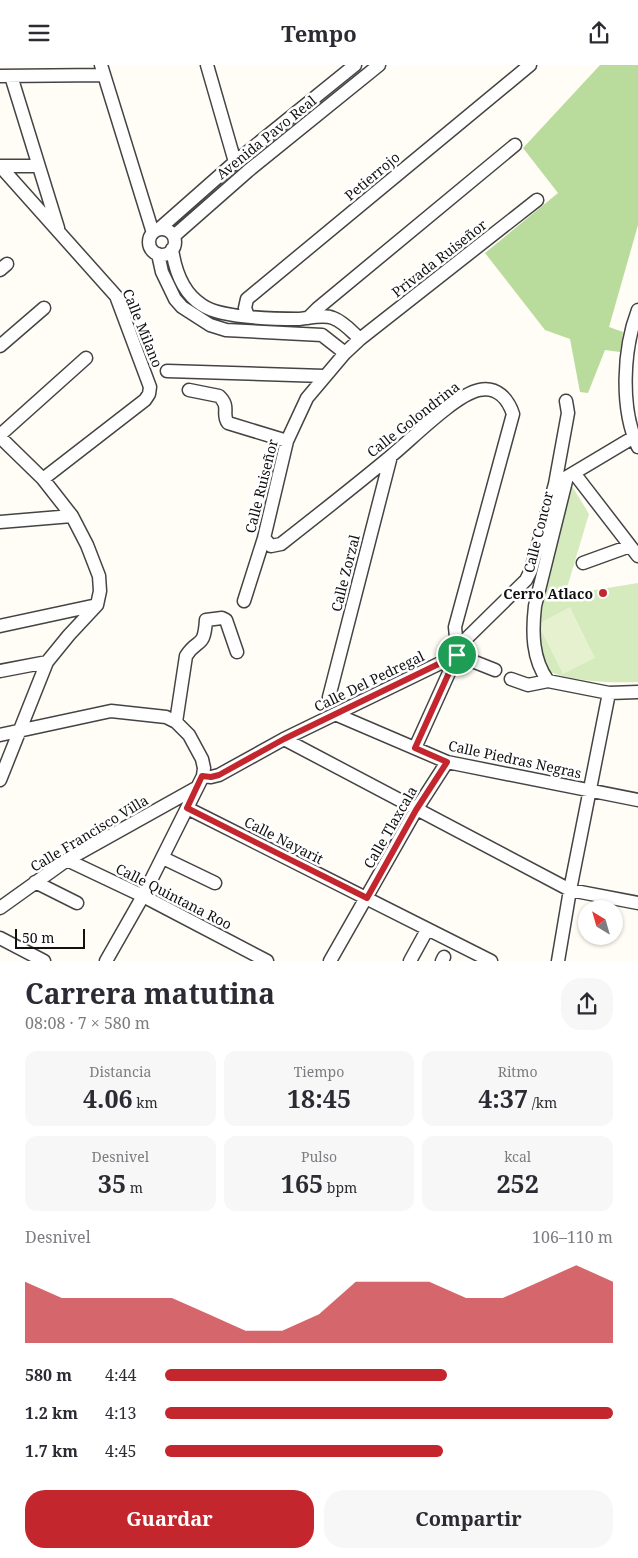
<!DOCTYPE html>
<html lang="es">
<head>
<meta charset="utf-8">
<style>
  :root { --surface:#fff; --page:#f7f7f7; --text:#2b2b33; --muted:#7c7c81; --accent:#c4262e }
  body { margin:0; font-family:"Noto Serif",serif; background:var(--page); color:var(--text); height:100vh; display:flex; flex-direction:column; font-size:19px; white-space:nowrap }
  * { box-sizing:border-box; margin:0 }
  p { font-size:16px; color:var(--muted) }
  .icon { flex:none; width:28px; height:28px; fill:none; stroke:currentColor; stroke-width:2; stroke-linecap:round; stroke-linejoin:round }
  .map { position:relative; height:896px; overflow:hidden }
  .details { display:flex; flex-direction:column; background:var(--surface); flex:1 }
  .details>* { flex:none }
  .needle { width:32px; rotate:323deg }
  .tools { position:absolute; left:578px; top:835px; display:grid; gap:10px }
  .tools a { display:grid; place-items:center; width:45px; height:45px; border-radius:50%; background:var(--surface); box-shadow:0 1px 4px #0004; font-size:25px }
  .scale { position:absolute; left:15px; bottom:12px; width:70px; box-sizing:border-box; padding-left:5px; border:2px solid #111; border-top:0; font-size:14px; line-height:18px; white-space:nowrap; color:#111; -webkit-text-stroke:4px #fff; paint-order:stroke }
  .pin { position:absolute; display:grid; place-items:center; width:42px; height:42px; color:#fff; margin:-21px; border:2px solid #fff; border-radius:50%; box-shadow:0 1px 5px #0007 }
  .round { display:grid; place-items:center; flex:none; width:52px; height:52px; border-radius:20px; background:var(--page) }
  .head { display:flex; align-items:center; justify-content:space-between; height:85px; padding:0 25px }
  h1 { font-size:28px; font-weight:700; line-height:38px }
  .metrics { display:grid; grid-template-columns:repeat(3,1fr); gap:8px; height:85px; padding:5px 25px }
  .metrics div { display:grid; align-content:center; border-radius:12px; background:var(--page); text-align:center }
  .metrics b { font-size:25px; font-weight:700 }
  .metrics small { font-size:14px; font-weight:400 }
  .metrics p { font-size:14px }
  .chart { height:140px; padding:10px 25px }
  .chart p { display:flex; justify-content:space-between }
  .chart svg { width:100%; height:90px; margin-top:5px; fill:var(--accent); opacity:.7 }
  .action { display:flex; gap:10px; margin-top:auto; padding:10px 25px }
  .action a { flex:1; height:58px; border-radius:20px; background:var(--accent); color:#fff; font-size:20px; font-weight:700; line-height:58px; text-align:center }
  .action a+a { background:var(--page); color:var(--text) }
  ul { padding:0 25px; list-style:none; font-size:16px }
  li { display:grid; grid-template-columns:80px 60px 1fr; align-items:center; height:38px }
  li i { height:12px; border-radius:6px; background:var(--accent) }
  header { display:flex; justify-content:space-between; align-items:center; height:65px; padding:0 25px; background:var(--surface); font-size:22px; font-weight:700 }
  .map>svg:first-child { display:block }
</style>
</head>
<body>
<header><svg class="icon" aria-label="menu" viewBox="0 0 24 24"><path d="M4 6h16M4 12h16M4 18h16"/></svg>Tempo<svg class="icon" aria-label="share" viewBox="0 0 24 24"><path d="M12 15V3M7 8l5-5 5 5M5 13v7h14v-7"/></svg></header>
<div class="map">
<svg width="638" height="896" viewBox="0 0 638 896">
  <rect width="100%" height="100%" fill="#fffdf5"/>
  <!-- green -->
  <path fill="#d5ebbd" d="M569,416l20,33 -23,77 10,2 62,-10v99c-30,1 -65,0 -93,-12l-6,-35 -1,-38z"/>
  <!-- forest -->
  <path fill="#b9dc9c" d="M600,0h38v160l-29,102 14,5 -3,20 -15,-2 -17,43 -8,-1 -10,-53 -25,-9 -60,-77 73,-60 -35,-45z"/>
  <!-- pitch -->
  <path fill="#e6f2cf" d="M570,542l25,51 -32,16 -25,-50z"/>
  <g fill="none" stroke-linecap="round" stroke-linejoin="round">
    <!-- minor casing -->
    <g stroke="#444" stroke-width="15">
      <path id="minor" d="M101,0l52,168
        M207,0l28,97
        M0,11l104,-1
        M11,11l47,152
        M0,101l116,130 34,91 -1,7 -4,6 -102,79
        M0,101h38
        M159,164l76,-67 120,-97
        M149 177a13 13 0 1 1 26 0a13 13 0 1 1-26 0Z
        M174,171l74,-65 131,-106
        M172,184c3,21 11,44 30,56 18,13 74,14 97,14 10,-1 25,-5 34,-1 11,4 19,14 27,21
        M158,189l4,18 13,27 7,8 28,18 16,5 96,5 23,18
        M0,205l7,-6
        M638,245c-15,39 -18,98 0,137
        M248,251l-3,-8 2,-9 283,-234
        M308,253l10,-10 197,-163
        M0,281l44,-38
        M167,306l157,5
        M189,325l30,6c12,11 2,18 9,27l59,18
        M0,370l86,-77
        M0,372l43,42 29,37 15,29 12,31 1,15 -3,14 -28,30 -22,27 -47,118
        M574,408l64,83
        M567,412l67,-40
        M0,457l72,-6
        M264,473l7,8 10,-2c37,-29 74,-58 110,-88 21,-17 64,-61 88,-66 18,-4 29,9 34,24l-58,213 1,10 2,4 -1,14 -42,93
        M583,498l47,-17
        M244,536l20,-63 23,-97 20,-43 38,-45 15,-14 177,-139
        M0,561l97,-21
        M458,576l8,-2 60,-59 5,-10 24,-86 13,-71 -2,-12
        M0,606l47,-9
        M511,614l17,6 20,-4 61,12 29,-1
        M548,616c-16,-22 -16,-49 -13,-75l32,-129
        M329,632l62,-241
        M335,649l112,48 191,38
        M176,657l10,-66c12,-19 18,-6 20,-36l16,-2 4,2 11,32
        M0,670l111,-24 55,6 10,5 13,13 13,24 2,9 -1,8 -60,120 -37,65
        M284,674l286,151 68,13
        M203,711l8,1 8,-2 65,-36 173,-84 38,15
        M187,743l304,153
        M163,793l52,25
        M67,795l76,36 124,65
        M35,817l42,21
        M0,843l67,-48 129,-72
        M0,873l44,23
        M330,896l86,-151 31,-48
        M410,896l17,-31
        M442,896l2,-4
        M558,896l12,-71 39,-197"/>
    </g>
    <!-- minor -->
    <use href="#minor" stroke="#fff" stroke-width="12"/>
  </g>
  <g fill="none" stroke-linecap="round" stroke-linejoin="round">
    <!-- route casing -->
    <g stroke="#fff" stroke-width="10">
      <path id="route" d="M457,590l-42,93 32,14 -31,48 -49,88 -180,-90 15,-32 9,1 8,-2 65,-36z"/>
    </g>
    <!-- route -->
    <use href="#route" stroke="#c4262e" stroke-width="6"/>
  </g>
  <!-- markers -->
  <circle fill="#c4262e" stroke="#fff" stroke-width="2" cx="603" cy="528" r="5"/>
  <g text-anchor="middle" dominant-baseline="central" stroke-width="5" stroke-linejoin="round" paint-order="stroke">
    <!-- street labels -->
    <g font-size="14" fill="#111" stroke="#fff">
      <text transform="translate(266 72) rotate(-39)">Avenida Pavo Real</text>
      <text transform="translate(372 111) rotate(-40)">Petierrojo</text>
      <text transform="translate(439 193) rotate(-38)">Privada Ruiseñor</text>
      <text transform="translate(143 263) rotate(68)">Calle Milano</text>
      <text transform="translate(413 354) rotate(-38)">Calle Golondrina</text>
      <text transform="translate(261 421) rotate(-76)">Calle Ruiseñor</text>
      <text transform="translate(538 467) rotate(-76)">Calle Concor</text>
      <text transform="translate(345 508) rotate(-76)">Calle Zorzal</text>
      <text transform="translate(369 616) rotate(-26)">Calle Del Pedregal</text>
      <text transform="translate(515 694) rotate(12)">Calle Piedras Negras</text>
      <text transform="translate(390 762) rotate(-60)">Calle Tlaxcala</text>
      <text transform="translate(89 768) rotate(-31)">Calle Francisco Villa</text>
      <text transform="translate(284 775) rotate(27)">Calle Nayarit</text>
      <text transform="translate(174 831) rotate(27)">Calle Quintana Roo</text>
    </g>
    <!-- poi labels -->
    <g font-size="14" font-weight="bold" fill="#111" stroke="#fff" text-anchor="end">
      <text x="593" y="528">Cerro Atlaco</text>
    </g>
  </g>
</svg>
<div class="tools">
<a><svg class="needle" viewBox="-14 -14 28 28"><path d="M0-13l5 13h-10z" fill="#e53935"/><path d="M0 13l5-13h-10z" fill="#7c7c81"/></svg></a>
</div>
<div class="scale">50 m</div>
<div class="pin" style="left:457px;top:590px;background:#1e9e55"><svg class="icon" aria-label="arrive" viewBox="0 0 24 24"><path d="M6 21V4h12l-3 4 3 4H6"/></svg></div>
</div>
<section class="details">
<div class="head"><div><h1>Carrera matutina</h1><p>08:08 · 7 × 580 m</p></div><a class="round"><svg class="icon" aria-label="share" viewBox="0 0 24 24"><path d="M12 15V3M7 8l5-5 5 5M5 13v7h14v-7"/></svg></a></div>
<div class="metrics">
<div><p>Distancia</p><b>4.06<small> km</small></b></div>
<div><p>Tiempo</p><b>18:45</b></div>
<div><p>Ritmo</p><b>4:37<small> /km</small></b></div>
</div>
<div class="metrics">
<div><p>Desnivel</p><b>35<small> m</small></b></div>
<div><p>Pulso</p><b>165<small> bpm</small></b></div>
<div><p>kcal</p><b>252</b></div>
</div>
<div class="chart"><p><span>Desnivel</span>106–110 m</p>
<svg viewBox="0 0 160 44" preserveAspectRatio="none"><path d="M0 44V14L10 22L20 22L30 22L40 22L50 30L60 38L70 38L80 30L90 14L100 14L110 14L120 22L130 22L140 14L150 6L160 14V44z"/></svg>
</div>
<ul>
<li><b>580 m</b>4:44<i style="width:63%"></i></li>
<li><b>1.2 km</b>4:13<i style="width:100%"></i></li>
<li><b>1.7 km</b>4:45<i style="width:62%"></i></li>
</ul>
<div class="action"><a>Guardar</a><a>Compartir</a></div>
</section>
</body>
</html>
